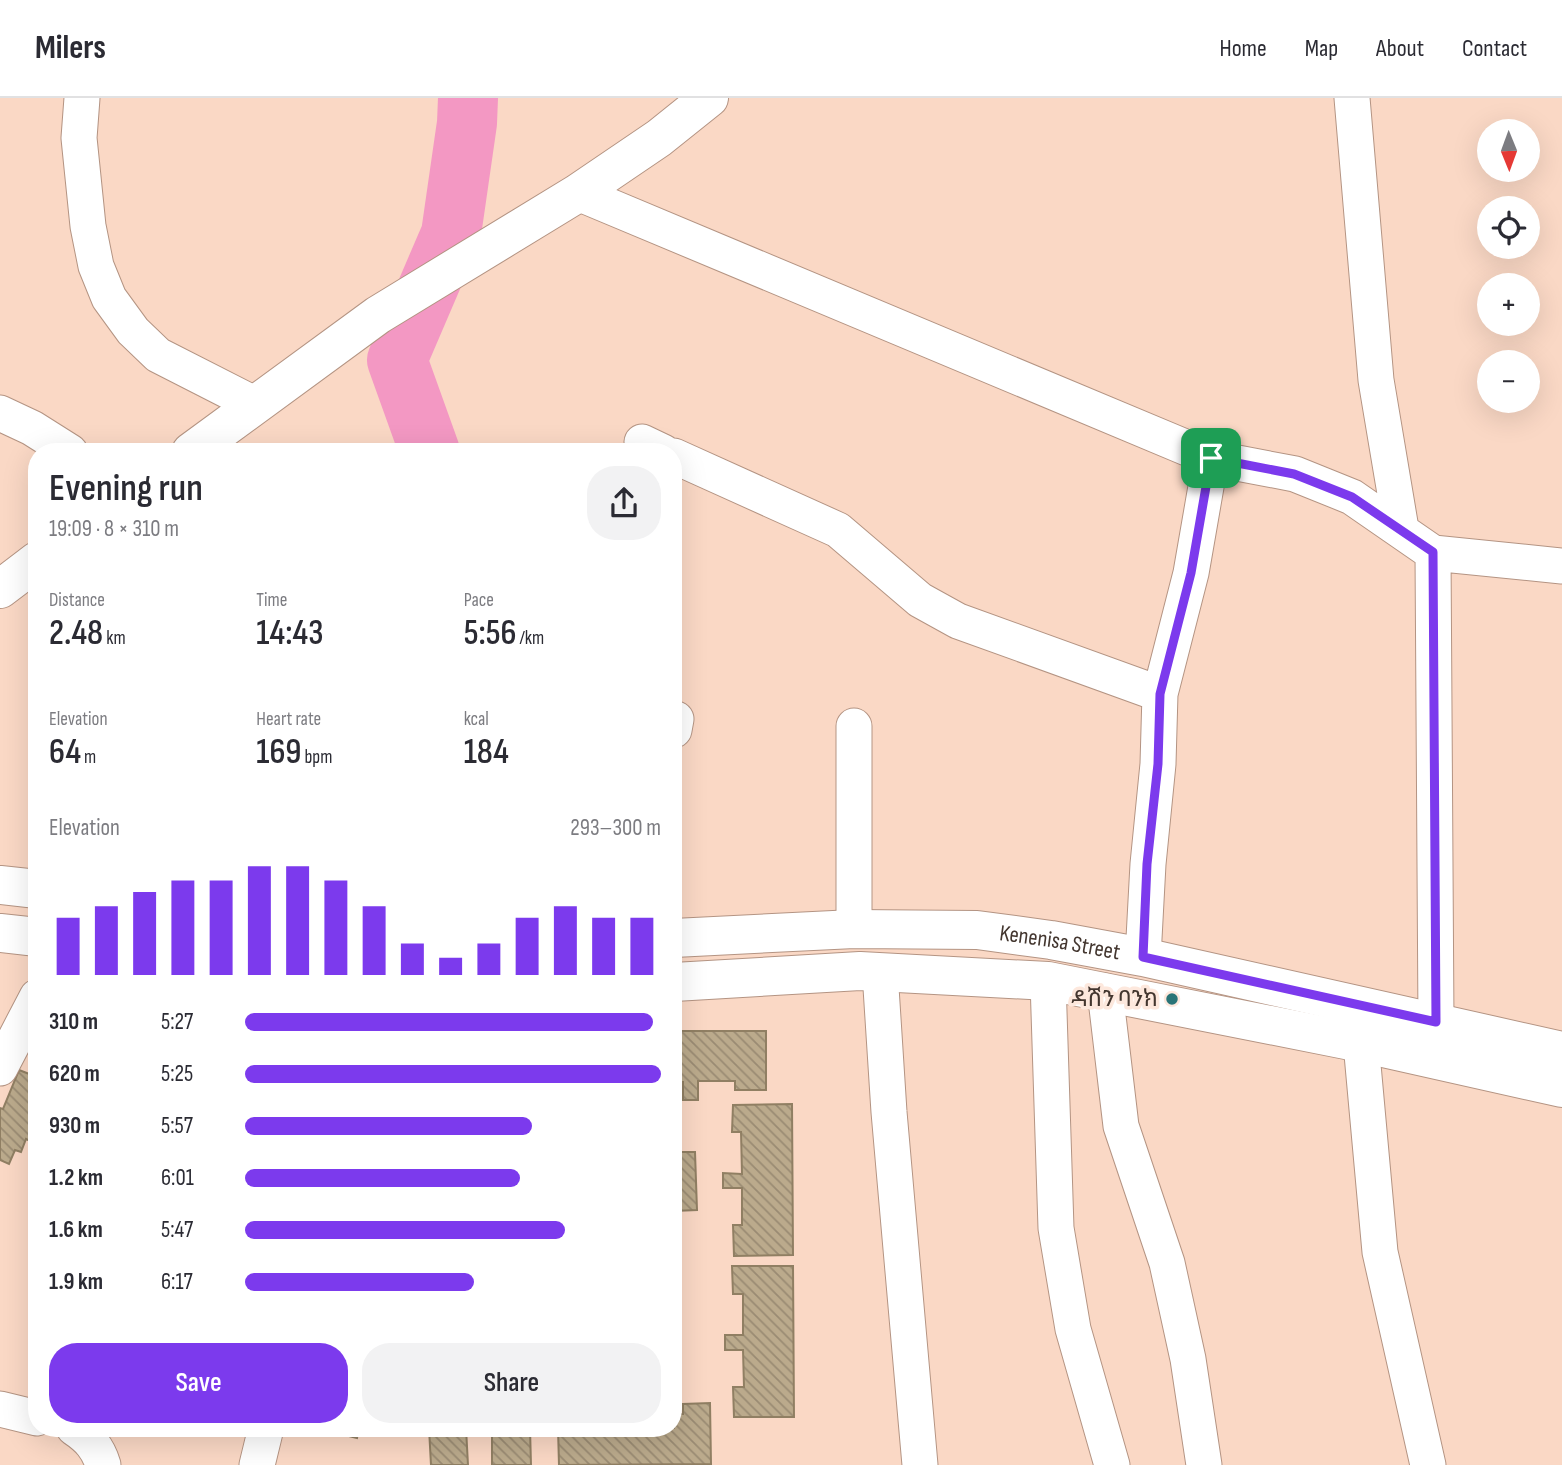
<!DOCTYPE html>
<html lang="en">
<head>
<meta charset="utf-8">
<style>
  :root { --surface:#fff; --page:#f2f2f3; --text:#2b2b33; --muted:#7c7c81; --line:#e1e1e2; --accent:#7c3aed }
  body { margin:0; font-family:"Sofia Sans Condensed","Noto Sans Ethiopic",sans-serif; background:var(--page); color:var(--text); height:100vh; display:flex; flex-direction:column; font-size:26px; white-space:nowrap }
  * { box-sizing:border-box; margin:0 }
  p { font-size:23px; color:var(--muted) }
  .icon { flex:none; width:38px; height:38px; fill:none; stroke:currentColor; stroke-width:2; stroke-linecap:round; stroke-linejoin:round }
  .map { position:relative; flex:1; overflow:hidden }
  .side { position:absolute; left:28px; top:345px; width:654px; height:994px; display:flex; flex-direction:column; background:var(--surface); border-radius:28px; box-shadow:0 7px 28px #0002 }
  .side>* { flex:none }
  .needle { width:46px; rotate:179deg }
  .buttons { position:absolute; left:1477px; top:21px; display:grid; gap:14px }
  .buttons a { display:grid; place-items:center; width:63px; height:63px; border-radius:50%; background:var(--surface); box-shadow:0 7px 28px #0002; font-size:35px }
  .pin { position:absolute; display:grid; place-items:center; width:60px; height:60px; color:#fff; margin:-30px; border-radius:14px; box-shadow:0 4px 10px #0006 }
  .round { display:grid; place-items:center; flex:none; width:74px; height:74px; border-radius:28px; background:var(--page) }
  .headline { display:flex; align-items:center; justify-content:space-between; height:119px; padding:0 21px }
  h1 { font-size:38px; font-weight:600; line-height:52px }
  .stats { display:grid; grid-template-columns:repeat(3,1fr); gap:10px; height:119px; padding:7px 21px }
  .stats div { display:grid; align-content:center }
  .stats b { font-size:35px; font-weight:600 }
  .stats small { font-size:19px; font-weight:400 }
  .stats p { font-size:19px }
  .chart { height:196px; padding:14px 21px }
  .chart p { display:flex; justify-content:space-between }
  .chart svg { width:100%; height:126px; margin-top:7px; stroke:var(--accent); stroke-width:6 }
  .action { display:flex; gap:14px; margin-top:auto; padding:14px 21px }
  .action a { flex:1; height:80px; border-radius:28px; background:var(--accent); color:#fff; font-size:28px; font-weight:600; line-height:80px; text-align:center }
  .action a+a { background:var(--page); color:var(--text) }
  ul { padding:0 21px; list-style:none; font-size:23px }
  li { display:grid; grid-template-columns:112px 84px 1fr; align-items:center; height:52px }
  li i { height:18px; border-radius:9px; background:var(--accent) }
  header { display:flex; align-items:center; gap:42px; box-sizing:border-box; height:98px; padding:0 35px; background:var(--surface); border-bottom:2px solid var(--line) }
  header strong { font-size:33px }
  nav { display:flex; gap:38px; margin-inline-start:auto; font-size:24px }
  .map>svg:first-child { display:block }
</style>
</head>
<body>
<header>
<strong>Milers</strong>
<nav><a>Home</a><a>Map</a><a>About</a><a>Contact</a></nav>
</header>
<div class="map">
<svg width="1562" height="1367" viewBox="0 0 1562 1367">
  <defs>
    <pattern id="building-back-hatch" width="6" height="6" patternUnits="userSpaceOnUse" patternTransform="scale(1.75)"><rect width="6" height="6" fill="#bbaa8c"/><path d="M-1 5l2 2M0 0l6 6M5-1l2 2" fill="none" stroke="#9a8b73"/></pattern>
  </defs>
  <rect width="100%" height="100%" fill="#fad8c5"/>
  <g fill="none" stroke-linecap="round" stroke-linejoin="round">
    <!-- river -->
    <path stroke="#f398c3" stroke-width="60" d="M430,354l-33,-92 54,-126 16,-111 1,-25"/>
  </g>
  <!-- building -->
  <path fill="url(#building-back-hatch)" stroke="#907f63" stroke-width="2" d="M674,933h92v59h-31v-9h-37v19h-15v-18h-9z
    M19,972l18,7v54l-5,11 -6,-3 -5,13 -6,-2 -6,14 -9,-4v-52l3,1z
    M792,1006l1,151 -59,1 -1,-31h9v-37h-19v-15l19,1 -1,-42h-9l1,-27z
    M674,1054h21l2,58 -23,1z
    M732,1168h61l1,151h-60l-1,-30h11l-1,-37h-18v-15h18v-41h-10z
    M710,1305l1,61 -152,1 -1,-37h116v-14h9v-10z
    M316,1330h43l-2,10z
    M429,1330h37l2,37h-37z
    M492,1330h38l1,37h-39z"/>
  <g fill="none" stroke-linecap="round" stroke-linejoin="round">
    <!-- minor casing -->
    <g stroke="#b49483" stroke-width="37">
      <path id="minor" d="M82,0l-3,40 9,88 8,40 13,32 24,33 25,24 98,50
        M1352,0l24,282 25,149
        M578,95l633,265 84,16 57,23 81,56 129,13
        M0,315l32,15 38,24
        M642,344l21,10
        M674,358l164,74 82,70 38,21 202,73
        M1433,455l3,469
        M854,628v203
        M674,632l2,-11
        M1143,859l5,-93 10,-100 2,-70 31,-121 20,-115
        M880,874l9,140 31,353
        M1048,883l8,247 17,101 39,136
        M1105,893l16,135 46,137 21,96 16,106
        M1361,945l19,209 48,213
        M0,970l37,-71
        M0,1311l37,9
        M74,1330c15,10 24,20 29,37
        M257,1367l9,-37"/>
    </g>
    <!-- tertiary casing -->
    <g stroke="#b49483" stroke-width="40">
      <path id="tertiary" d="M191,354l187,-137 200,-122 81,-55 50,-40
        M0,491l37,-28"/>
    </g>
    <!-- secondary casing -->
    <g stroke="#b49483" stroke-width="40">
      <g id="secondary">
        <path d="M0,787l37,4"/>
        <path d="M0,835l37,4"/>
        <path id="s1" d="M674,840l180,-9 123,1 74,10 92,17 419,94"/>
        <path d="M674,884l186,-11 188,10 313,62 201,45"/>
      </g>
    </g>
    <!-- minor -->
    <use href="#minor" stroke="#fff" stroke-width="35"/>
    <!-- tertiary -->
    <use href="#tertiary" stroke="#fff" stroke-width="38"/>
    <!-- secondary -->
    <use href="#secondary" stroke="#fff" stroke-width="38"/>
  </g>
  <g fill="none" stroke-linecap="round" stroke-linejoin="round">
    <!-- route casing -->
    <g stroke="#fff" stroke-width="14">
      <path id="route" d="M1211,360l83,16 58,23 81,55 3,470 -293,-65 4,-93 11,-100 2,-70 31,-121z"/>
    </g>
    <!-- route -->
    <use href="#route" stroke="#7c3aed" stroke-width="9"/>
  </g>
  <!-- markers -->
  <circle fill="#2a7477" stroke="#fde8dd" stroke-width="2.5" cx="1172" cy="901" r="7"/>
  <g text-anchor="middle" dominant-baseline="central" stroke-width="7" stroke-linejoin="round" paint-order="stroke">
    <!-- street labels -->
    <g font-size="23" fill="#43362f" stroke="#fde8dd">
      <text stroke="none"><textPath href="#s1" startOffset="387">Kenenisa Street</textPath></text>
    </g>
    <!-- poi labels -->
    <g font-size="23" fill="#43362f" stroke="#fde8dd" text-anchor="end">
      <text x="1158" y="901">ዳሽን ባንክ</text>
    </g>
  </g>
</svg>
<div class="buttons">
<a><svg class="needle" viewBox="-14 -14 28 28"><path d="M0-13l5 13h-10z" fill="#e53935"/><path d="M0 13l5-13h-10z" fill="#7c7c81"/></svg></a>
<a><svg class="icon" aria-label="locate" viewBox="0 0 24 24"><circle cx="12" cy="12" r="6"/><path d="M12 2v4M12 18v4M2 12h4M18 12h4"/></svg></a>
<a>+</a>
<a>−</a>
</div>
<div class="pin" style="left:1211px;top:360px;background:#1e9e55"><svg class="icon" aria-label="arrive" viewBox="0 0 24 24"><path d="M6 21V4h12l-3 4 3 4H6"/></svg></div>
<section class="side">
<div class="headline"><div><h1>Evening run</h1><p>19:09 · 8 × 310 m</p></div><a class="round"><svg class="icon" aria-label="share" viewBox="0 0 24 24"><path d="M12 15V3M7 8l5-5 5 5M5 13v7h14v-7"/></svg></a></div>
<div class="stats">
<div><p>Distance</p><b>2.48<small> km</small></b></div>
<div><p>Time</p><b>14:43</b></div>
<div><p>Pace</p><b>5:56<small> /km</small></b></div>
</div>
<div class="stats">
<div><p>Elevation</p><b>64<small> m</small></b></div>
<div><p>Heart rate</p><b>169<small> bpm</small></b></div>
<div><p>kcal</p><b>184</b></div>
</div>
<div class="chart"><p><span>Elevation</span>293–300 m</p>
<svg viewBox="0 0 160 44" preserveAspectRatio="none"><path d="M5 44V24M15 44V20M25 44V15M35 44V11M45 44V11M55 44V6M65 44V6M75 44V11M85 44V20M95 44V33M105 44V38M115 44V33M125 44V24M135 44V20M145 44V24M155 44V24"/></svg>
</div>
<ul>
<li><b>310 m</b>5:27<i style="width:98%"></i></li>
<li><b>620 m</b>5:25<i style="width:100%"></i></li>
<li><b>930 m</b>5:57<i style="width:69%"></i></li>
<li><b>1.2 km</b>6:01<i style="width:66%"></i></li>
<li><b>1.6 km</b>5:47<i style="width:77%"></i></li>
<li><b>1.9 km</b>6:17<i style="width:55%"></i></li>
</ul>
<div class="action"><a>Save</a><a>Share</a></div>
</section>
</div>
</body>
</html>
